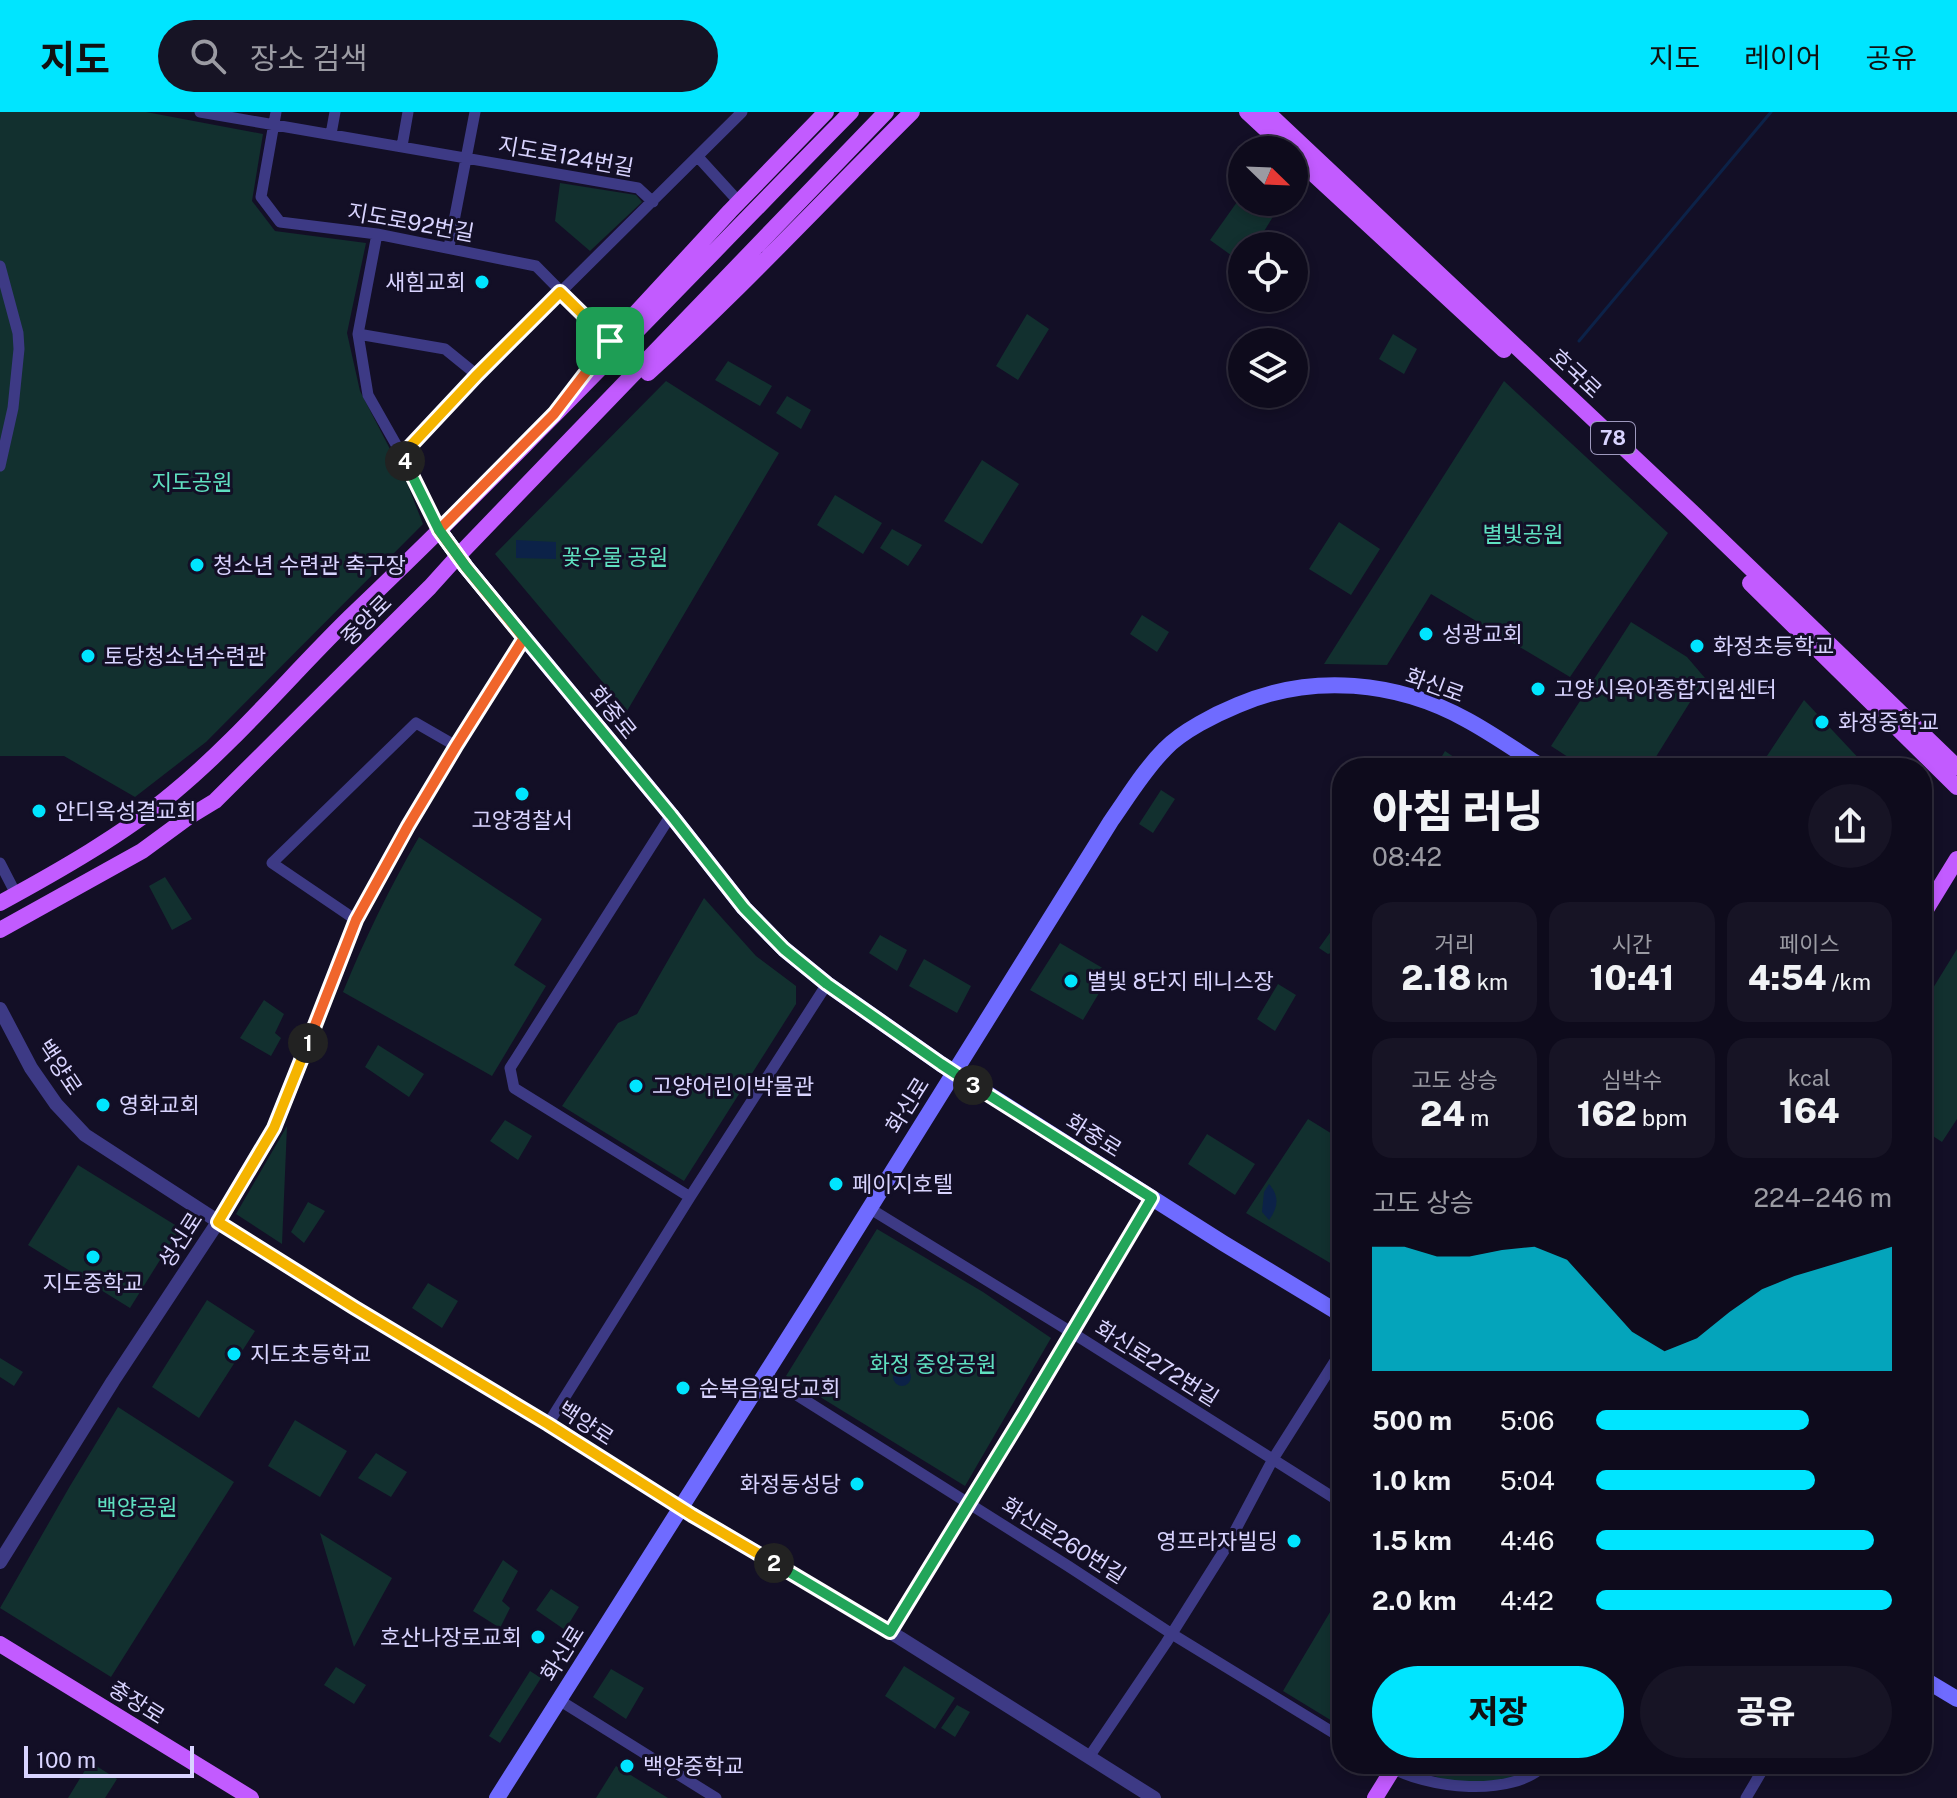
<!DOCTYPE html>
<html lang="ko">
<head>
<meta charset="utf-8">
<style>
  :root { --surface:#0e0b1c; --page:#171425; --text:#f1f3f6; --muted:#9b9ba3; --line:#2e2b3b; --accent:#00e5ff }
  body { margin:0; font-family:"Public Sans","Noto Sans KR",sans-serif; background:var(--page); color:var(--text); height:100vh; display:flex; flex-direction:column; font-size:30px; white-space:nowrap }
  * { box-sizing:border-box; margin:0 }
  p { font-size:26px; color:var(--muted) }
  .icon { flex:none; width:44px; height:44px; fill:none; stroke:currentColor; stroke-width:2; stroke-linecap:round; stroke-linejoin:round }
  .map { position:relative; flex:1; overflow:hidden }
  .panel { position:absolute; left:1332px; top:646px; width:600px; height:1016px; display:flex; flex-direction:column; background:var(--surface); border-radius:32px; box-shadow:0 4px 12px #0003,0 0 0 2px var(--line) }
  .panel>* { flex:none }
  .needle { width:52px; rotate:113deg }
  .fabs { position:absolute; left:1228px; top:24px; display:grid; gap:16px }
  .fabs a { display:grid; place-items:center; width:80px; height:80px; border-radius:50%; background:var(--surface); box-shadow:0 4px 12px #0003,0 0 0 2px var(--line); font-size:40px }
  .scale { position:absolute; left:24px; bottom:20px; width:170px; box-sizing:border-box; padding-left:8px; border:4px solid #d9d4ff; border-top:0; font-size:22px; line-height:28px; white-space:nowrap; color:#d9d4ff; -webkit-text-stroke:6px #130f26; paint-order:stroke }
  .pin { position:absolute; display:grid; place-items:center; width:68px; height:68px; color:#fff; margin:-34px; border-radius:16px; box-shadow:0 4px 12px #0006 }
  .km { position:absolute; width:40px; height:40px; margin:-20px; border-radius:50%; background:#222; color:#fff; font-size:22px; line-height:40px; text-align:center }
  .round { display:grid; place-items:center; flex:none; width:84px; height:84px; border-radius:42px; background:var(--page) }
  .head { display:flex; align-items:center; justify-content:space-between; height:136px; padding:0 40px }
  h1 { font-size:44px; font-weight:800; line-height:60px }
  .metrics { display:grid; grid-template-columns:repeat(3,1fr); gap:12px; height:136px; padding:8px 40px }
  .metrics div { display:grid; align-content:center; border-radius:20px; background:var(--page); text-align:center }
  .metrics b { font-size:34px; font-weight:800 }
  .metrics small { font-size:22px; font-weight:400 }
  .metrics p { font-size:22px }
  .chart { height:224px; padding:16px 40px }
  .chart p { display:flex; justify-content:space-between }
  .chart svg { width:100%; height:144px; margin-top:8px; fill:var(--accent); opacity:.7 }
  .button { display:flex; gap:16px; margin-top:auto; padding:16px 40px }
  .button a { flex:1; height:92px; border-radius:48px; background:var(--accent); color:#111; font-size:32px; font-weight:800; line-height:92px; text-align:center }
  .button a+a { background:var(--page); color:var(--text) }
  ul { padding:0 40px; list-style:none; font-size:26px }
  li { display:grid; grid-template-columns:128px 96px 1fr; align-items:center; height:60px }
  li i { height:20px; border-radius:10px; background:var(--accent) }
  header { display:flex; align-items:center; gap:48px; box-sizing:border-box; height:112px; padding:0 40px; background:var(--accent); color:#111 }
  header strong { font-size:38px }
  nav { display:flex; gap:44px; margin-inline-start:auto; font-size:28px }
  .search { width:560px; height:72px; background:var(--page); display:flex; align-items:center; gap:20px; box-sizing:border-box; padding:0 28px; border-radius:44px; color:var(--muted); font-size:30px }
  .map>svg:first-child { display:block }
</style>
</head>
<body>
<header>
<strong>지도</strong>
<div class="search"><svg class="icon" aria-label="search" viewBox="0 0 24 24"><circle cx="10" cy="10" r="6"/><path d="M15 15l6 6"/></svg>장소 검색</div>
<nav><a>지도</a><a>레이어</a><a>공유</a></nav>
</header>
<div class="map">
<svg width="1957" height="1686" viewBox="0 0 1957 1686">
  <rect width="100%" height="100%" fill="#130f26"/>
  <!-- green -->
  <path fill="#12302f" d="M0,0h146l117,22 -11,67 23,30 91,12 -19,90 13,58 45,87 18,46 -217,218 -71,55 -71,-41h-64z
    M560,71l76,12 6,7 -52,49 -35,-30z
    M1242,83v7h13l19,13 -19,31h-13v17l-32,-23z
    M1027,202l22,15 -31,51 -22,-14z
    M1393,222l24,15 -13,25 -25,-15z
    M728,249l44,25 -12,20 -45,-26z
    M666,269l113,72 -152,258 -132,-157z
    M1504,269l164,152 -98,144 -139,-83 -44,71 -63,-1z
    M787,284l24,14 -10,19 -25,-16z
    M982,348l37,24 -37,60 -38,-23z
    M835,383l47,28 -19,31 -46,-29z
    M1339,410l41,27 -29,46 -42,-26z
    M892,417l30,16 -14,21 -28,-18z
    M1142,503l27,17 -12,20 -27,-18z
    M1631,510l56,35 18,21 -56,90h-24l-10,-6 -4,6h-26l-34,-22z
    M1804,588l60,64 -3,4h-102z
    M1445,639l22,15 -1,2h-31z
    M1161,678l14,9 -22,34 -14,-9z
    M419,725l123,82 -28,46 32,21 -54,90 -149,-84c22,-54 47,-105 76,-155z
    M165,765l27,42 -20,11 -23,-44z
    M704,786l52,58 40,30v18l-112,177 -122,-75 56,-83 19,-9z
    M1337,811l5,3v23l-14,5 -9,-6z
    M880,823l27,15 -10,21 -28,-18z
    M1060,831l51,30 -28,47 -53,-30z
    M1957,837v170l-15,23 -20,-13v-123z
    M924,847l47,27 -14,27 -48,-27z
    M1278,872l18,11 -21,36 -18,-12z
    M264,888l20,14 -9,19 6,5 -10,18 -31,-18z
    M378,933l46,29 -15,23 -44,-30z
    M1308,1007l34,21v130l-96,-57z
    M505,1008l27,16 -14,24 -28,-19z
    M287,1014l-5,118 -46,-30z
    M1207,1022l48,30 -20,31 -47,-31z
    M78,1053l102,63 -50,80 -102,-63z
    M308,1090l17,9 -21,32 -13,-11z
    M877,1117l106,63 68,46 -86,148 -179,-110z
    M428,1171l30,18 -16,27 -30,-20z
    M207,1188l48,31 -56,87 -47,-31z
    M0,1246l23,14 -9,14 -14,-9z
    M118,1295l116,75 -123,195 -111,-69 70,-122z
    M295,1308l52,31 -27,46 -52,-31z
    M376,1341l31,19 -16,25 -33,-19z
    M320,1421l72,45 -38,69z
    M503,1448l15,11 -16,30 8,7 -10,20 -27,-17z
    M551,1477l28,18 -14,23 -29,-20z
    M1342,1480v135l-59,-36z
    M904,1554l51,32 -20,31 -50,-33z
    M336,1555l30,18 -12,19 -30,-19z
    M611,1557l33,19 -18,31 -33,-22z
    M530,1559l11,7 -41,65 -11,-7z
    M957,1593l13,7 -15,25 -14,-9z
    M90,1650l27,17 -12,19h-37z
    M1423,1652h110l-28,18 -58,-1 -28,-11z
    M616,1654l52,32h-72z"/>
  <!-- water -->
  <path fill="#0c2248" d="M516,428l40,2v17l-40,-1z
    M1269,1072c11,12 9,24 0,36l-7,-8 2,-20z
    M893 1265a9 9 0 1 1 18 0a9 9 0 1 1-18 0Z"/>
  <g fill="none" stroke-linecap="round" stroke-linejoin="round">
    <!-- stream -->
    <path stroke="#0c2248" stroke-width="3" d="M1579,229l192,-229"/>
    <!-- minor -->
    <path stroke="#3d3a85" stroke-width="11" d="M200,0l438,76 15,14
      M276,0l-15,85 19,25 97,12 159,32 74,75
      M331,22l4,-22
      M402,34l6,-34
      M698,45l41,45
      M377,122l-19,100 10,61 34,60 37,75
      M449,135l26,-135
      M0,154l18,67 1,16 -6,59 -13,58
      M358,222l87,15 32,26
      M402,343l75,-80 265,-263
      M671,703l-161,253 4,20 176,109
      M0,751l16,31
      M356,808l-84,-57 144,-140 40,23
      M869,1096l202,124 271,171
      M765,1263l303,191 104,68 170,104
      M548,1312l142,-227 137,-213
      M890,1520l262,-434
      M559,1588l157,98
      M1089,1645l77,-114 61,-97 46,-87 69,-109
      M1384,1652c44,26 129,34 162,0
      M1746,1686l20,-34"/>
    <!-- tertiary -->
    <path stroke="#3d3a85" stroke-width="14" d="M0,897l31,59 25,36 29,31 211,137 245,148 151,95 208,123 254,160
      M0,1450l113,-181 105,-159 56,-94 18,-43 64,-165 52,-94 48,-80 68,-108"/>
    <!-- secondary -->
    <path stroke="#6f6bff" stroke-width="16" d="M439,418l27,37 205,248 73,93 40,41 43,35 114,80 282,179 119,72
      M1922,1566l35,21
      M497,1686l321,-507 293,-470c17,-24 33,-51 54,-72 17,-18 51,-35 73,-44 74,-32 159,-24 229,15 26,14 51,32 77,48"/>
    <!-- primary -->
    <path stroke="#c25bff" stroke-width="16" d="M1247,0l41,38
      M1267,0l423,398 267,257
      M1294,44l210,194
      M593,251l17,-22 120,-130 96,-99
      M648,261c92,-83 176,-174 264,-261
      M1750,471l207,204
      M0,791c57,-31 124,-69 173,-110 64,-53 117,-117 176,-175 172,-164 335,-337 502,-506
      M1922,804l35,-57
      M0,818l142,-79 45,-33 28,-17 215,-214 28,-31 428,-444
      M0,1532l251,154
      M1375,1686l21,-34"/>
  </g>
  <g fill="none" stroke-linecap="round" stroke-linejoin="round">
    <!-- split-1 casing -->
    <g stroke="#fff" stroke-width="16">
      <path id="split-1" d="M308,931l48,-123 52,-94 48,-80 68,-108 -58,-71 -27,-37 115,-116 56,-73"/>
    </g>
    <!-- split-2 casing -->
    <g stroke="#fff" stroke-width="16">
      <path id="split-2" d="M308,931l-34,85 -56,94 137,86 193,116 144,91 82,48"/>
    </g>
    <!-- split-3 casing -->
    <g stroke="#fff" stroke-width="16">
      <path id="split-3" d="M774,1451l116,69 133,-217 129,-217 -179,-113"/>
    </g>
    <!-- split-4 casing -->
    <g stroke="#fff" stroke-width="16">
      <path id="split-4" d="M405,349l34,69 27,37 205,248 73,93 40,41 43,35 114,80 32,21"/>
    </g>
    <!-- split-5 casing -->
    <g stroke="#fff" stroke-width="16">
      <path id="split-5" d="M405,349l-3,-6 75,-80 83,-83 50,49"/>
    </g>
    <!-- split-1 -->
    <use href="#split-1" stroke="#f0652b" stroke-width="10"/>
    <!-- split-2 -->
    <use href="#split-2" stroke="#f5b400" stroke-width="10"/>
    <!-- split-3 -->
    <use href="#split-3" stroke="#22a559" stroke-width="10"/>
    <!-- split-4 -->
    <use href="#split-4" stroke="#22a559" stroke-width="10"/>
    <!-- split-5 -->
    <use href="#split-5" stroke="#f5b400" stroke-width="10"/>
  </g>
  <!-- markers -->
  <g fill="#00e5ff" stroke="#130f26" stroke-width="3">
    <circle cx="482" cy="170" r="8"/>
    <circle cx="197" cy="453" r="8"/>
    <circle cx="1426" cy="522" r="8"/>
    <circle cx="1697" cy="534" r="8"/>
    <circle cx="88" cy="544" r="8"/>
    <circle cx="1538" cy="577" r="8"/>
    <circle cx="1822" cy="610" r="8"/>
    <circle cx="522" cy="682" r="8"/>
    <circle cx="39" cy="699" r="8"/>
    <circle cx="1071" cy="869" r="8"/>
    <circle cx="636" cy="974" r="8"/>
    <circle cx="103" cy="993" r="8"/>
    <circle cx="836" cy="1072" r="8"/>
    <circle cx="93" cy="1145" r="8"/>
    <circle cx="234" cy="1242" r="8"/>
    <circle cx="683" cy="1276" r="8"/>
    <circle cx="857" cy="1372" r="8"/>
    <circle cx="1294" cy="1429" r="8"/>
    <circle cx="538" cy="1525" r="8"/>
    <circle cx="627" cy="1654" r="8"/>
  </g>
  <g text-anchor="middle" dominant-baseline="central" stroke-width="6" stroke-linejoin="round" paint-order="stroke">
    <!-- shield labels -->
    <rect fill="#130f26" stroke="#9e99be" stroke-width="2" x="1591" y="310" width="44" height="32" rx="6"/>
    <g font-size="20" font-weight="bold" fill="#d9d4ff">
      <text x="1613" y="326">78</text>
    </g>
    <!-- street labels -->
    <g font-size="22" fill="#d9d4ff" stroke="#130f26">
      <text transform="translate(566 44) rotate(10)">지도로124번길</text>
      <text transform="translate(411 110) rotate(10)">지도로92번길</text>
      <text transform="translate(1576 261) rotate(43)">호국로</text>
      <text transform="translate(366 508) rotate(-45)">중앙로</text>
      <text transform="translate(1435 573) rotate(20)">화신로</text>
      <text transform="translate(613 600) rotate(51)">화중로</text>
      <text transform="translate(60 955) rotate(56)">백양로</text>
      <text transform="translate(907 993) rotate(-58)">화신로</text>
      <text transform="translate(1094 1023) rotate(32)">화중로</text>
      <text transform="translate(180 1128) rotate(-57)">성신로</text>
      <text transform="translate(1157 1251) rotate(32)">화신로272번길</text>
      <text transform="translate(586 1311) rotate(33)">백양로</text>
      <text transform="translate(1064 1428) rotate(32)">화신로260번길</text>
      <text transform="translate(562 1541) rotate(-58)">화신로</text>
      <text transform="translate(137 1590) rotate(32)">충장로</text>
    </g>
    <!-- poi labels -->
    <g font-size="22" fill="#d9d4ff" stroke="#130f26" text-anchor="start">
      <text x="466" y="170" text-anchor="end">새힘교회</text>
      <text x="213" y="453">청소년 수련관 축구장</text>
      <text x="1442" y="522">성광교회</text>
      <text x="1713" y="534">화정초등학교</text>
      <text x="104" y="544">토당청소년수련관</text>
      <text x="1554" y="577">고양시육아종합지원센터</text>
      <text x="1838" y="610">화정중학교</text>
      <text x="55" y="699">안디옥성결교회</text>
      <text x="522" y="708" text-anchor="middle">고양경찰서</text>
      <text x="1087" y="869">별빛 8단지 테니스장</text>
      <text x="652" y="974">고양어린이박물관</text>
      <text x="119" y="993">영화교회</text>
      <text x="852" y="1072">페이지호텔</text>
      <text x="93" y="1171" text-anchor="middle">지도중학교</text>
      <text x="250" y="1242">지도초등학교</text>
      <text x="699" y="1276">순복음원당교회</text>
      <text x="841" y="1372" text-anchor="end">화정동성당</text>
      <text x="1278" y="1429" text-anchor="end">영프라자빌딩</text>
      <text x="522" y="1525" text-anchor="end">호산나장로교회</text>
      <text x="643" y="1654">백양중학교</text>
    </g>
    <!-- park labels -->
    <g font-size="22" fill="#5fe0c0" stroke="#130f26">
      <text x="192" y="370">지도공원</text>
      <text x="1523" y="422">별빛공원</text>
      <text x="615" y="445">꽃우물 공원</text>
      <text x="933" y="1252">화정 중앙공원</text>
      <text x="137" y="1395">백양공원</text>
    </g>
  </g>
</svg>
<div class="fabs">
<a><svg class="needle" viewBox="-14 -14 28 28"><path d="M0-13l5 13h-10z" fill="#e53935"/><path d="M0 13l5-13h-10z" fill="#9b9ba3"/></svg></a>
<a><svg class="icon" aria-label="locate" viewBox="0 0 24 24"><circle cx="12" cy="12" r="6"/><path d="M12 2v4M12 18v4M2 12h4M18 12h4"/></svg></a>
<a><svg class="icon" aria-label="layers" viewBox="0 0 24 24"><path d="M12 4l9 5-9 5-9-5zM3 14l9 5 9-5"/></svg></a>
</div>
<div class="scale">100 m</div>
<div class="pin" style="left:610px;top:229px;background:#1e9e55"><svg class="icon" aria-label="arrive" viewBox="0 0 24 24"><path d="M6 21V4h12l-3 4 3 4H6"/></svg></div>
<b class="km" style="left:308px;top:931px">1</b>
<b class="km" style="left:774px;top:1451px">2</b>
<b class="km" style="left:973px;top:973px">3</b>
<b class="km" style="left:405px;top:349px">4</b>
<section class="panel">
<div class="head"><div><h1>아침 러닝</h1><p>08:42</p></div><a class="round"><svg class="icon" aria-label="share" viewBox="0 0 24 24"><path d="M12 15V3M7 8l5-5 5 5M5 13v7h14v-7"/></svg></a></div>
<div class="metrics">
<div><p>거리</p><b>2.18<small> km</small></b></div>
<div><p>시간</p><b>10:41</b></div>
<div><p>페이스</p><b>4:54<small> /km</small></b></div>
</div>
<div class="metrics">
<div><p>고도 상승</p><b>24<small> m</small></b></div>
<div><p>심박수</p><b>162<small> bpm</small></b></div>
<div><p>kcal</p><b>164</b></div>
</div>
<div class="chart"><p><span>고도 상승</span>224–246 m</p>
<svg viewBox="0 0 160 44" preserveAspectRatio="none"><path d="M0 44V6L10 6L20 9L30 9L40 7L50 6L60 10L70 21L80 32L90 38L100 34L110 26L120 19L130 15L140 12L150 9L160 6V44z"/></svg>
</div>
<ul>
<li><b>500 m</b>5:06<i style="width:72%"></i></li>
<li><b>1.0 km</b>5:04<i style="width:74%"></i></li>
<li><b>1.5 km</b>4:46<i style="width:94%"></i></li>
<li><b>2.0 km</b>4:42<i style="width:100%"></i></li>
</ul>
<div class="button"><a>저장</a><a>공유</a></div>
</section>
</div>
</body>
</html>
